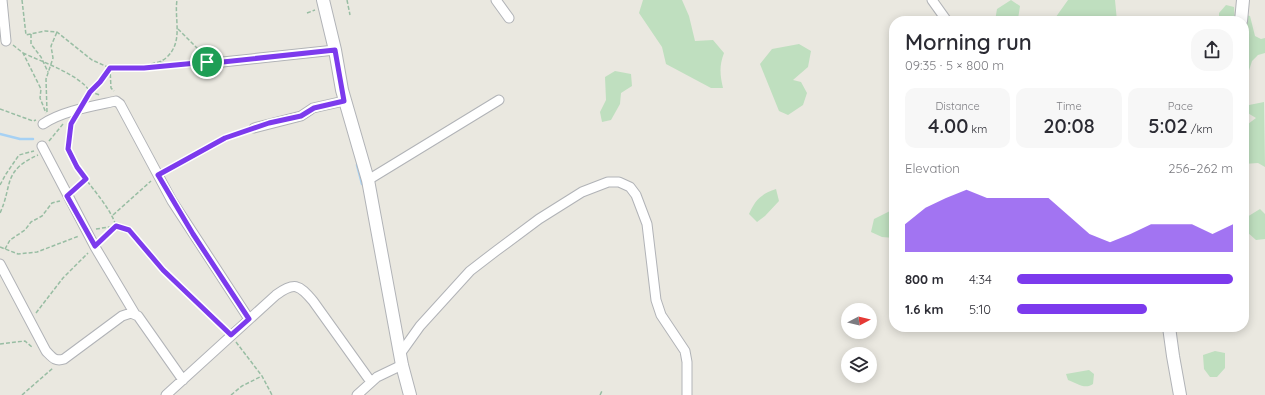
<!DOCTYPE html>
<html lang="en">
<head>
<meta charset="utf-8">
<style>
  :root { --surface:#fff; --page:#f7f7f7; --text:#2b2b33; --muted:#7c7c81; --accent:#7c3aed }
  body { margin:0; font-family:Quicksand,sans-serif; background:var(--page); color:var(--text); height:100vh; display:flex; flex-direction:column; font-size:15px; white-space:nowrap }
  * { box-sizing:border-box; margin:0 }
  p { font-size:13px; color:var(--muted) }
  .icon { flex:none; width:22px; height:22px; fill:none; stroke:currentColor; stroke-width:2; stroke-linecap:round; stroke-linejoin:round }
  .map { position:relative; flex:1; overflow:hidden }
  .side { position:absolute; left:889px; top:16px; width:360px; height:316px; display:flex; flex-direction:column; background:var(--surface); border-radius:16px; box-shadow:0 2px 10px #0003 }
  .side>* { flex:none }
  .needle { width:26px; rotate:83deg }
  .buttons { position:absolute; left:841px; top:303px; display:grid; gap:8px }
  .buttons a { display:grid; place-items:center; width:36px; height:36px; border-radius:50%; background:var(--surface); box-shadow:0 2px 10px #0003; font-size:20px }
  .pin { position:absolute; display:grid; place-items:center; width:34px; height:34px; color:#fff; margin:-17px; border:2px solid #fff; border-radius:50%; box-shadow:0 1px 4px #0007 }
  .round { display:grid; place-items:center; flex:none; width:42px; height:42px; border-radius:16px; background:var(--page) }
  .headline { display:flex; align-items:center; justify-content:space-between; height:68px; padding:0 16px }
  h1 { font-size:22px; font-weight:600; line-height:30px }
  .stats { display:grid; grid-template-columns:repeat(3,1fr); gap:6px; height:68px; padding:4px 16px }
  .stats div { display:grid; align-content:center; border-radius:10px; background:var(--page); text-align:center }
  .stats b { font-size:20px; font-weight:600 }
  .stats small { font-size:11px; font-weight:400 }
  .stats p { font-size:11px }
  .chart { height:112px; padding:8px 16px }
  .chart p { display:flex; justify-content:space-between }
  .chart svg { width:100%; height:72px; margin-top:4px; fill:var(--accent); opacity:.7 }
  ul { padding:0 16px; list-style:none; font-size:13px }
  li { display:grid; grid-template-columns:64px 48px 1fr; align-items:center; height:30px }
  li i { height:10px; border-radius:5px; background:var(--accent) }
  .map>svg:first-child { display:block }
</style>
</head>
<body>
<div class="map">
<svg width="1265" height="395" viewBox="0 0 1265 395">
  <rect width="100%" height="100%" fill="#eae8e0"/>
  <!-- green -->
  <path fill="#bfdfbf" d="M643,0h39l7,16 6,25 18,-1 11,13c-5,13 -4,22 -1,35h-12l-45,-24 -4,-17 -23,-34z
    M1011,0l9,6 -2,13 -3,2h-20l2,-12z
    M1068,0h47l2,21h-64z
    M1226,5l8,2 1,14h-16v-8z
    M1246,15l4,1 5,20 6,3 4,-1v15l-7,2 -6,6 -5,16 -3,17v-61z
    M799,44l12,7 -3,16 -15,13 8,2 6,11 -4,12 -15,10 -9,-4 -19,-47 12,-15z
    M615,71l16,3 1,12 -11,7 -1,11 -9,16 -9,2 -2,-10 6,-12 -1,-23z
    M1264,102l1,65 -7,-4 -14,1v-37l12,-9 -10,-6 3,-7z
    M776,189l3,12 -14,15 -8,6 -8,-8c6,-14 12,-20 27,-25z
    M1260,209l5,5v25l-9,1 -9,-8v-15z
    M890,211h4v27l-12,-1 -11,-5 3,-13z
    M1215,351l10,2v15l-8,9h-7l-6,-8 -1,-14z
    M1089,370l5,4 -1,10c-8,6 -16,-1 -25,-4l-2,-6z"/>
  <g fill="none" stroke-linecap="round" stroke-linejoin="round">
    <!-- stream -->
    <path stroke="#a6d1f4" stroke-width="2.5" d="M0,134l20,5h13
      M357,165l5,19"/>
    <!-- minor casing -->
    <g stroke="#b1b3b7" stroke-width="11">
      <path id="minor" d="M2,0l4,41
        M496,0l13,18
        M932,0l15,21
        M207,61l6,2 122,-13
        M43,124c19,-13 50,-18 73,-23l4,3 52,97 77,118
        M254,128l47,-12 12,-8 31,-7
        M42,146l53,101 40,67
        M368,180l131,-80
        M0,264l46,87c6,6 9,11 18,8l58,-43 9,-3 7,3 45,64
        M400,354l20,-28 50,-55 26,-20 43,-32 43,-27 26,-10h11l11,5 6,8 11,29 9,76 5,15 24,36 2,11v33
        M166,395l110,-100c18,-13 23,-11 37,6l58,81
        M357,395l20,-18 25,-12"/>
    </g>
    <!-- tertiary casing -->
    <g stroke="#b1b3b7" stroke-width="14">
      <path id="tertiary" d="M323,0l12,50 7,40 26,90 34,185 8,30
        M1241,21l2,-21
        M1169,327l4,29 7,39"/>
    </g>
    <!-- path -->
    <path stroke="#98bda3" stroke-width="1.5" stroke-dasharray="4 2" stroke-linecap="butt" d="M22,0l4,35 19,-4 12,1 35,28 18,8h34l54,-6
      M347,0l3,15
      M307,13l8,-3
      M178,29l25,25
      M31,34v10l10,13 7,15
      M13,45l10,8 18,36 -1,9 6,15
      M23,53c17,8 58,22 67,39l10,3
      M160,62l12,3
      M110,68l1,20 3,3
      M140,68c8,-5 19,-4 26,-10 18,-16 8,-38 11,-58
      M87,98c4,-10 17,-21 23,-30
      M0,109l33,12 3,-1
      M47,112l-1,-33 7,-21 -2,-12 6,-14
      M73,121c-21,38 33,71 43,105l-15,14
      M49,141l14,-17
      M166,170l50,-28 30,-12
      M0,185l6,-11 13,-19 15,-4
      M74,190l12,-11
      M0,213c13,-28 2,-42 38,-58
      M113,215l38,-34
      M96,229l20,-3 13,4 34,40 62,58
      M0,247l18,7 19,-2 42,-16
      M5,249l5,-9 15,-10 6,-8 11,-6 10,-13 8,-2
      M36,313l27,-35 25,-25
      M236,342l26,34 10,19
      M0,344l25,-3 8,7
      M22,395l31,-27
      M231,395l11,-9 20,-10
      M600,395l2,-4"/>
    <!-- minor -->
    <use href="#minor" stroke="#fff" stroke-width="9"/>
    <!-- tertiary -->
    <use href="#tertiary" stroke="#fff" stroke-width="12"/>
  </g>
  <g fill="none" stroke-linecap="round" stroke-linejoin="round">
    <!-- route casing -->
    <g stroke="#fff" stroke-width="8">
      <path id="route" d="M335,50l9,51 -30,7 -13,8 -32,7 -44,15 -67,37 35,59 56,85 -18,16 -68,-65 -34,-40 -13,-4 -21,20 -28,-50 19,-17 -9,-12 -9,-18 3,-25 19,-32 10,-10 10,-14h34l63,-6 6,1z"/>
    </g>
    <!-- route -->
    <use href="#route" stroke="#7c3aed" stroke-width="5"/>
  </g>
</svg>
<div class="buttons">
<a><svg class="needle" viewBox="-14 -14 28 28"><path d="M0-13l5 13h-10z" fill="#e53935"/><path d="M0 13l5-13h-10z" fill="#7c7c81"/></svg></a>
<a><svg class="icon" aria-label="layers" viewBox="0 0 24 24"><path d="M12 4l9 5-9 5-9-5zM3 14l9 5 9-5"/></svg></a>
</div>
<div class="pin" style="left:207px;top:62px;background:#1e9e55"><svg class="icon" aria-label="arrive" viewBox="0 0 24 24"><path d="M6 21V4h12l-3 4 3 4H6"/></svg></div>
<section class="side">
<div class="headline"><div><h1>Morning run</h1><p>09:35 · 5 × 800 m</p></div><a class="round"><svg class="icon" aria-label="share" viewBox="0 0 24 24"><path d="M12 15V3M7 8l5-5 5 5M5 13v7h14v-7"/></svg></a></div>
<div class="stats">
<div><p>Distance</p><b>4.00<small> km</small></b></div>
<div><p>Time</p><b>20:08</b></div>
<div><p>Pace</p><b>5:02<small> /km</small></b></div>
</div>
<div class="chart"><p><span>Elevation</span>256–262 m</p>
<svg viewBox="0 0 160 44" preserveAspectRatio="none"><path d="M0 44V27L10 17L20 11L30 6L40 11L50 11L60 11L70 11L80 22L90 33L100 38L110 33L120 27L130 27L140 27L150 33L160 27V44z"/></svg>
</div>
<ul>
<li><b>800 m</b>4:34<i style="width:100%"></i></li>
<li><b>1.6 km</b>5:10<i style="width:60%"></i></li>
</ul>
</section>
</div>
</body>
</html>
